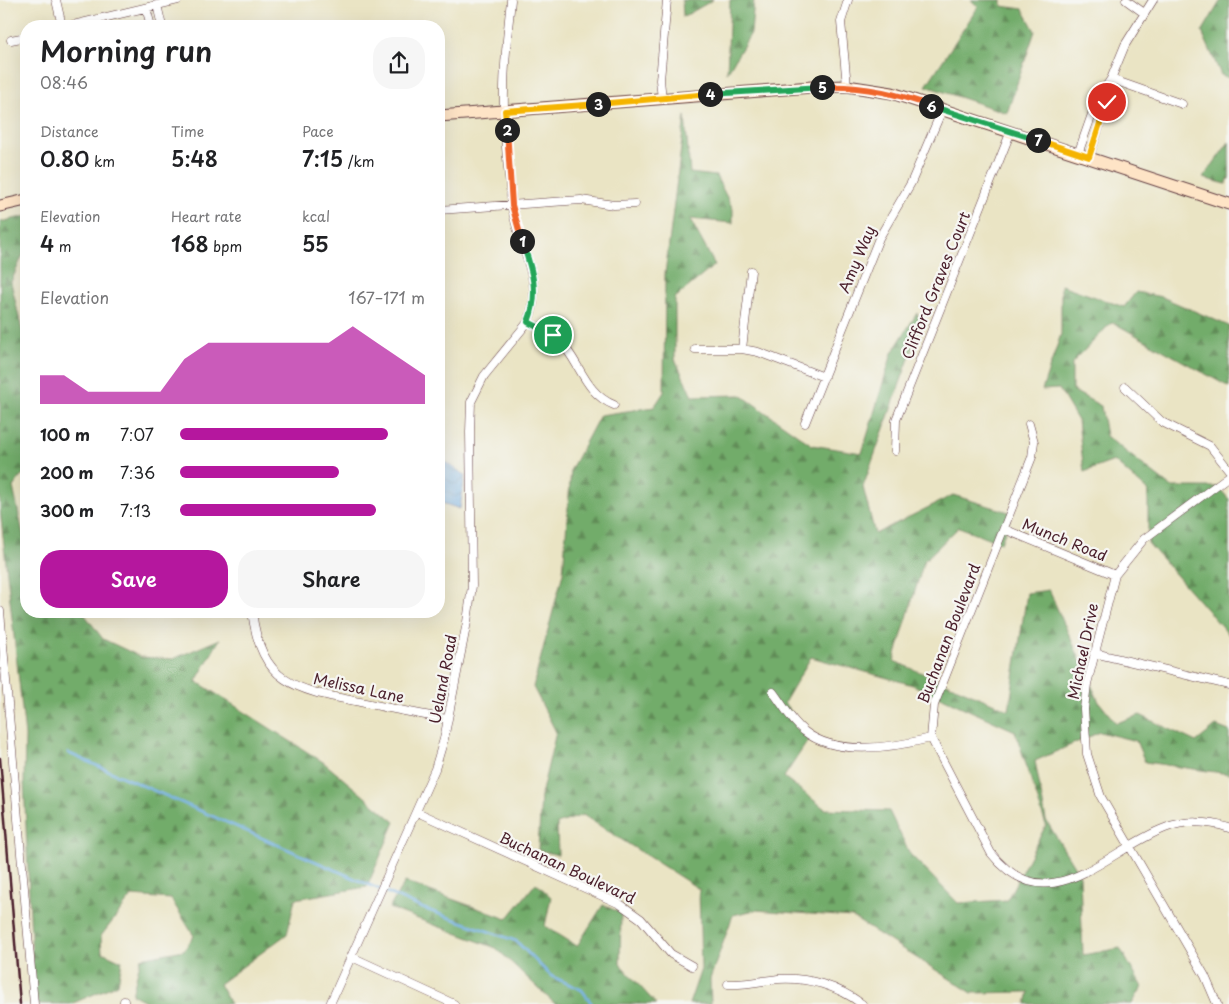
<!DOCTYPE html>
<html lang="en">
<head>
<meta charset="utf-8">
<style>
  :root { --surface:#fff; --page:#f6f6f6; --text:#202124; --muted:#757577; --accent:#b5179e }
  body { margin:0; font-family:"Playpen Sans",sans-serif; background:var(--page); color:var(--text); height:100vh; display:flex; flex-direction:column; font-size:19px; white-space:nowrap }
  * { box-sizing:border-box; margin:0 }
  p { font-size:16px; color:var(--muted) }
  .icon { flex:none; width:28px; height:28px; fill:none; stroke:currentColor; stroke-width:2; stroke-linecap:round; stroke-linejoin:round }
  .map { position:relative; flex:1; overflow:hidden }
  .side { position:absolute; left:20px; top:20px; width:425px; height:598px; display:flex; flex-direction:column; background:var(--surface); border-radius:20px; box-shadow:0 5px 20px #0002 }
  .side>* { flex:none }
  .pin { position:absolute; display:grid; place-items:center; width:42px; height:42px; color:#fff; margin:-21px; border:2px solid #fff; border-radius:50%; box-shadow:0 1px 5px #0007 }
  .km { position:absolute; width:25px; height:25px; margin:-12px; border-radius:50%; background:#222; color:#fff; font-size:14px; line-height:25px; text-align:center }
  .round { display:grid; place-items:center; flex:none; width:52px; height:52px; border-radius:20px; background:var(--page) }
  .headline { display:flex; align-items:center; justify-content:space-between; height:85px; padding:0 20px }
  h1 { font-size:28px; font-weight:600; line-height:38px }
  .stats { display:grid; grid-template-columns:repeat(3,1fr); gap:8px; height:85px; padding:5px 20px }
  .stats div { display:grid; align-content:center }
  .stats b { font-size:21px; font-weight:600 }
  .stats small { font-size:14px; font-weight:400 }
  .stats p { font-size:14px }
  .chart { height:140px; padding:10px 20px }
  .chart p { display:flex; justify-content:space-between }
  .chart svg { width:100%; height:90px; margin-top:5px; fill:var(--accent); opacity:.7 }
  .primary-button { display:flex; gap:10px; margin-top:auto; padding:10px 20px }
  .primary-button a { flex:1; height:58px; border-radius:20px; background:var(--accent); color:#fff; font-size:20px; font-weight:600; line-height:58px; text-align:center }
  .primary-button a+a { background:var(--page); color:var(--text) }
  ul { padding:0 20px; list-style:none; font-size:16px }
  li { display:grid; grid-template-columns:80px 60px 1fr; align-items:center; height:38px }
  li i { height:12px; border-radius:6px; background:var(--accent) }
  .map>svg:first-child { display:block }
</style>
</head>
<body>
<div class="map">
<svg width="1229" height="1004" viewBox="0 0 1229 1004">
  <defs>
    <pattern id="forest-firs" width="22" height="20" patternUnits="userSpaceOnUse" patternTransform="scale(1.25)"><rect width="22" height="20" fill="#72ac6a"/><path d="M5 1l3.5 6h-7zM16 11l3.5 6h-7z" fill="#608b57"/></pattern>
    <pattern id="water-waves" width="16" height="10" patternUnits="userSpaceOnUse" patternTransform="scale(1.25)"><rect width="16" height="10" fill="#71afe4"/><path d="M0 5q4-4 8 0t8 0" fill="none" stroke="#5f8eb9"/></pattern>
  </defs>
  <rect width="100%" height="100%" fill="#f6f6f2"/>
  <filter id="ink" filterUnits="userSpaceOnUse"><feTurbulence type="fractalNoise" baseFrequency=".02" numOctaves="2"/><feDisplacementMap in="SourceGraphic" scale="10" xChannelSelector="R" yChannelSelector="G"/><feConvolveMatrix kernelMatrix="1 2 1 2 8 2 1 2 1" color-interpolation-filters="sRGB"/></filter>
  <filter id="wash" filterUnits="userSpaceOnUse"><feTurbulence type="fractalNoise" baseFrequency=".0096" numOctaves="4" result="noise"/><feDisplacementMap in="SourceGraphic" scale="20" xChannelSelector="R" yChannelSelector="G"/><feGaussianBlur stdDeviation="1.12" result="paint"/><feColorMatrix in="noise" values="0 0 0 0 0 0 0 0 0 0 0 0 0 0 0 0 0 1.4 0 .05"/><feComposite in="paint" operator="in"/></filter>
  <g filter="url(#wash)">
    <rect width="100%" height="100%" fill="#eae4c4"/>
    <!-- forest -->
    <path fill="url(#forest-firs)" stroke="#5e664a" fill-rule="evenodd" d="M682,0h31l-30,17z
      M730,0h24l-3,33 -24,40z
      M971,0h31v6l21,3 12,22 -28,82 -81,-27 52,-79z
      M1221,0h8v78l-8,-3 -19,-43z
      M685,116l5,57 26,3 17,33v14l-43,-4 25,46 -40,33v61l17,37 49,-1 71,50 50,8 30,-100 25,-40 4,12 -58,162 12,47 78,-39 59,18 -11,30 -42,-16 -35,34 -30,100 115,49 18,-117 22,-3 50,112 17,21 24,-8 56,27 20,-16 13,5v43l-84,-12 -9,-21 -36,-9 -65,29 11,59 34,56 3,79 37,-7 22,39 -10,17h-106l3,-12 -57,1 -120,-76 -97,-7 -22,5 -23,64 1,25h-22l12,-35 -2,-80 -116,-74 -26,9 1,31 -20,-5 3,-55 15,-63 -23,-45 30,-114 8,-104 29,-54 54,-8 10,-15 1,-118zM811,657l102,28 102,46 31,94 -39,75 -49,3 -48,-49 -21,-43 -64,-2 -41,-32 27,-41 -27,-33z
      M1229,142v36l-3,6 -23,-6z
      M26,216v32l-15,34 15,66v122l-13,17 13,61v63h56l21,28 38,18 32,2 47,-20 -24,42 127,81 72,60 -28,65 -72,12 -8,35 -68,50 11,20h-79l-19,-10 9,-36 43,-8 10,-14 -23,-37 -39,-3 -31,40 1,16 20,9 -4,23 -47,20h-37l-10,-222 1,-46 -25,-227v-287z
      M1061,285l63,22 12,-15 26,5 67,29v61l-117,-65 -40,41v27l29,16 5,30 65,51h47l11,12v136l-81,-92v-52l-34,-30 -30,11 -6,-51 -19,-32 -17,1 19,-56z
      M405,882l102,37 29,-36 15,14 -6,29 32,20 26,-41 18,8 -1,51 36,40h-101l-59,-56 -107,-40z"/>
    <!-- water -->
    <path fill="url(#water-waves)" stroke="#5e6788" d="M439,458l26,17 -5,34 -21,-7z"/>
    <g fill="none" stroke-linecap="round" stroke-linejoin="round">
      <!-- stream -->
      <path stroke="#71afe4" stroke-width="2.5" d="M68,753l354,155 94,33 35,35 31,14 10,14"/>
    </g>
  </g>
  <g filter="url(#ink)">
    <g fill="none" stroke-linecap="round" stroke-linejoin="round">
      <!-- minor casing -->
      <g stroke="#623d42" stroke-width="9">
        <path id="minor" d="M56,0l6,26
          M1126,0l18,13
          M157,5l5,21
          M146,8l5,18
          M69,26l109,-26
          M11,40l15,-3
          M1111,79l71,25
          M847,86l-6,-64 7,-22
          M662,99l-2,-19 7,-80
          M1078,154l19,-54 14,-21 14,-34 28,-45
          M1089,157l18,-55 4,-23
          M439,210l142,-10 33,5 21,-1
          M528,322c11,5 22,10 31,18 21,21 25,53 55,65
          M695,349h47l16,3 66,25
          M742,349l9,-78
          M1125,387l37,35 48,24 19,24
          M805,423l74,-185 32,-55 31,-73
          M1029,424l5,18 -2,15 -98,248 -3,33 60,115c57,72 115,-3 174,-25 20,-8 44,-7 64,0
          M895,451l1,-31 115,-289
          M1004,529l111,46
          M0,611l34,393
          M252,611c9,74 45,79 108,91 29,6 58,12 87,17
          M1094,653l135,32
          M773,692c10,13 18,29 31,39 32,26 91,16 127,7
          M417,812l203,92 21,15 30,35 21,12
          M352,957l102,47
          M728,984c18,1 32,-3 50,-5 30,-2 60,7 84,25
          M124,1001v3
          M330,1004l105,-235 9,-30 23,-117 5,-36 -2,-154 1,-30 13,-26 44,-54c18,-43 -11,-75 -16,-117 -4,-37 -9,-77 -8,-114 0,-30 4,-61 7,-91
          M1217,1004l-12,-28 -104,-179 -14,-43 -3,-45 3,-25 28,-109 29,-36 85,-63"/>
      </g>
      <!-- secondary casing -->
      <g stroke="#623d42" stroke-width="13">
        <path id="secondary" d="M439,116l373,-29 35,-1 45,7 337,111
          M0,206l26,-6"/>
      </g>
      <!-- minor -->
      <use href="#minor" stroke="#fff" stroke-width="8"/>
      <!-- secondary -->
      <use href="#secondary" stroke="#fee4c6" stroke-width="11"/>
      <!-- rail -->
      <path stroke="#4a1f2b" stroke-width="2.5" d="M0,758l20,246"/>
    </g>
  </g>
  <g fill="none" stroke-linecap="round" stroke-linejoin="round" filter="url(#ink)">
    <!-- split-1 casing -->
    <g stroke="#fff" stroke-width="10">
      <path id="split-1" d="M522,241c10,28 18,52 6,81l25,13"/>
    </g>
    <!-- split-2 casing -->
    <g stroke="#fff" stroke-width="10">
      <path id="split-2" d="M507,130l5,75 10,36"/>
    </g>
    <!-- split-3 casing -->
    <g stroke="#fff" stroke-width="10">
      <path id="split-3" d="M507,130l-2,-19 93,-7"/>
    </g>
    <!-- split-4 casing -->
    <g stroke="#fff" stroke-width="10">
      <path id="split-4" d="M598,104l112,-10"/>
    </g>
    <!-- split-5 casing -->
    <g stroke="#fff" stroke-width="10">
      <path id="split-5" d="M710,94l112,-7"/>
    </g>
    <!-- split-6 casing -->
    <g stroke="#fff" stroke-width="10">
      <path id="split-6" d="M822,87c38,-2 74,6 109,19"/>
    </g>
    <!-- split-7 casing -->
    <g stroke="#fff" stroke-width="10">
      <path id="split-7" d="M931,106l107,34"/>
    </g>
    <!-- split-8 casing -->
    <g stroke="#fff" stroke-width="10">
      <path id="split-8" d="M1038,140l51,17 18,-55"/>
    </g>
    <!-- split-1 -->
    <use href="#split-1" stroke="#22a559" stroke-width="6"/>
    <!-- split-2 -->
    <use href="#split-2" stroke="#f0652b" stroke-width="6"/>
    <!-- split-3 -->
    <use href="#split-3" stroke="#f5b400" stroke-width="6"/>
    <!-- split-4 -->
    <use href="#split-4" stroke="#f5b400" stroke-width="6"/>
    <!-- split-5 -->
    <use href="#split-5" stroke="#22a559" stroke-width="6"/>
    <!-- split-6 -->
    <use href="#split-6" stroke="#f0652b" stroke-width="6"/>
    <!-- split-7 -->
    <use href="#split-7" stroke="#22a559" stroke-width="6"/>
    <!-- split-8 -->
    <use href="#split-8" stroke="#f5b400" stroke-width="6"/>
  </g>
  <g text-anchor="middle" dominant-baseline="central" stroke-width="4.5" stroke-linejoin="round" paint-order="stroke">
    <!-- street labels -->
    <g font-size="15" fill="#4a1f2b" stroke="#f6f6f2">
      <text transform="translate(856 259) rotate(-67)">Amy Way</text>
      <text transform="translate(935 285) rotate(-68)">Clifford Graves Court</text>
      <text transform="translate(1065 539) rotate(22)">Munch Road</text>
      <text transform="translate(948 633) rotate(-69)">Buchanan Boulevard</text>
      <text transform="translate(1082 651) rotate(-78)">Michael Drive</text>
      <text transform="translate(442 679) rotate(-79)">Ueland Road</text>
      <text transform="translate(359 687) rotate(12)">Melissa Lane</text>
      <text transform="translate(568 867) rotate(25)">Buchanan Boulevard</text>
    </g>
  </g>
</svg>
<div class="pin" style="left:553px;top:335px;background:#1e9e55"><svg class="icon" aria-label="arrive" viewBox="0 0 24 24"><path d="M6 21V4h12l-3 4 3 4H6"/></svg></div>
<div class="pin" style="left:1107px;top:102px;background:#d93025"><svg class="icon" aria-label="check" viewBox="0 0 24 24"><path d="M5 12l5 5 9-10"/></svg></div>
<b class="km" style="left:522px;top:241px">1</b>
<b class="km" style="left:507px;top:130px">2</b>
<b class="km" style="left:598px;top:104px">3</b>
<b class="km" style="left:710px;top:94px">4</b>
<b class="km" style="left:822px;top:87px">5</b>
<b class="km" style="left:931px;top:106px">6</b>
<b class="km" style="left:1038px;top:140px">7</b>
<section class="side">
<div class="headline"><div><h1>Morning run</h1><p>08:46</p></div><a class="round"><svg class="icon" aria-label="share" viewBox="0 0 24 24"><path d="M12 15V3M7 8l5-5 5 5M5 13v7h14v-7"/></svg></a></div>
<div class="stats">
<div><p>Distance</p><b>0.80<small> km</small></b></div>
<div><p>Time</p><b>5:48</b></div>
<div><p>Pace</p><b>7:15<small> /km</small></b></div>
</div>
<div class="stats">
<div><p>Elevation</p><b>4<small> m</small></b></div>
<div><p>Heart rate</p><b>168<small> bpm</small></b></div>
<div><p>kcal</p><b>55</b></div>
</div>
<div class="chart"><p><span>Elevation</span>167–171 m</p>
<svg viewBox="0 0 160 44" preserveAspectRatio="none"><path d="M0 44V30L10 30L20 38L30 38L40 38L50 38L60 22L70 14L80 14L90 14L100 14L110 14L120 14L130 6L140 14L150 22L160 30V44z"/></svg>
</div>
<ul>
<li><b>100 m</b>7:07<i style="width:85%"></i></li>
<li><b>200 m</b>7:36<i style="width:65%"></i></li>
<li><b>300 m</b>7:13<i style="width:80%"></i></li>
</ul>
<div class="primary-button"><a>Save</a><a>Share</a></div>
</section>
</div>
</body>
</html>
